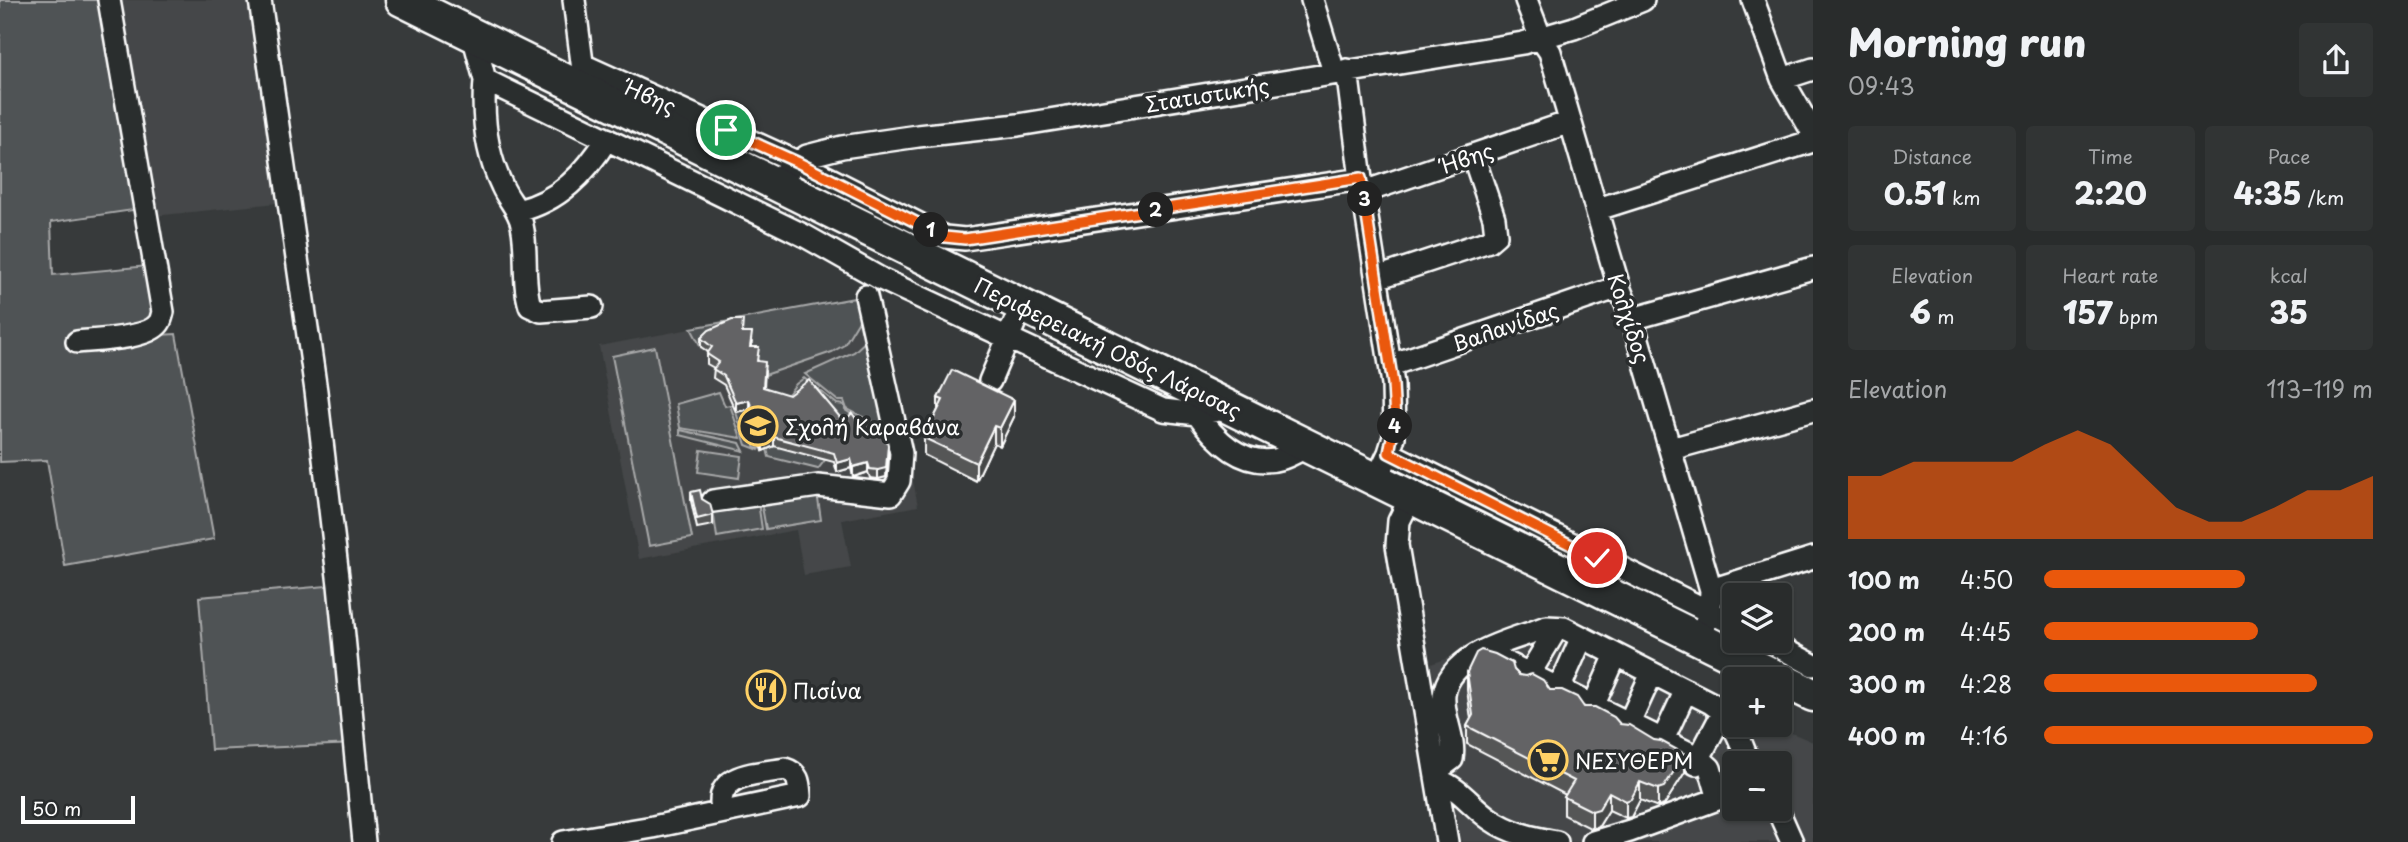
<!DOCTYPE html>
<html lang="en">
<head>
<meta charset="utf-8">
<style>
  :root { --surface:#292c2c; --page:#313434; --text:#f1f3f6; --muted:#a5a7a9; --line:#454848; --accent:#ea580c }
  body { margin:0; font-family:"Playpen Sans",sans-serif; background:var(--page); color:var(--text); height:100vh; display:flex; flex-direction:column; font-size:26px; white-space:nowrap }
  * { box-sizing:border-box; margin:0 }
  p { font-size:23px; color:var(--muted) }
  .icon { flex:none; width:38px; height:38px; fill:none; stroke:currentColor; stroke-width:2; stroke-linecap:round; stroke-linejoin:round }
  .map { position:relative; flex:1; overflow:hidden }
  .details { display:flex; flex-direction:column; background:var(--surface); width:595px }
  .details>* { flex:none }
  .fabs { position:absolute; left:1722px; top:583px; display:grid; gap:14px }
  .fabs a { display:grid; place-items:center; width:70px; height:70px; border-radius:7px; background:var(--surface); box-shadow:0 2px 5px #0004,0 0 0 2px var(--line); font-size:35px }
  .scale { position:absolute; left:21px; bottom:18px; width:114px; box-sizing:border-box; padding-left:7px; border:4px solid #fff; border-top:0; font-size:19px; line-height:24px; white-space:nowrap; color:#fff; -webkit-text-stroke:5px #2a2d2e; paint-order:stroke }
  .pin { position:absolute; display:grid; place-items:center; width:60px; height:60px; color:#fff; margin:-30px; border:4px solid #fff; border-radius:50%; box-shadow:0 2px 7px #0007 }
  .km { position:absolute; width:35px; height:35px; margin:-18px; border-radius:50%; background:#222; color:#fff; font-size:19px; line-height:35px; text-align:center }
  .round { display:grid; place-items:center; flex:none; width:74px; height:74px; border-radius:7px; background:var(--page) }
  .summary { display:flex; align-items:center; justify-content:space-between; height:119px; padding:0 35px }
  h1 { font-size:38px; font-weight:800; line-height:52px }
  .stats { display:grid; grid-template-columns:repeat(3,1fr); gap:10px; height:119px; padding:7px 35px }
  .stats div { display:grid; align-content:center; border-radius:7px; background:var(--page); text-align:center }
  .stats b { font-size:30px; font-weight:800 }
  .stats small { font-size:19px; font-weight:400 }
  .stats p { font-size:19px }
  .chart { height:196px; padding:14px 35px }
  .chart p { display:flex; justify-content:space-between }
  .chart svg { width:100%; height:126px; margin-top:7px; fill:var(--accent); opacity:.7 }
  ul { padding:0 35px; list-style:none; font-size:23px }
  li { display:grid; grid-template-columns:112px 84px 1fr; align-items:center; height:52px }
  li i { height:18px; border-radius:9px; background:var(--accent) }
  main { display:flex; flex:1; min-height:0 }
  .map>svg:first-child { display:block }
</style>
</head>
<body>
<main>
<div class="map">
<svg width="1813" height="842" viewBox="0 0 1813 842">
  <rect width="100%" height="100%" fill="#373a3b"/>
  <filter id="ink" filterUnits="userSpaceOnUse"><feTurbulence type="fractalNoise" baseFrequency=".0143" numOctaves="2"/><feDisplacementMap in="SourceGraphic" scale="14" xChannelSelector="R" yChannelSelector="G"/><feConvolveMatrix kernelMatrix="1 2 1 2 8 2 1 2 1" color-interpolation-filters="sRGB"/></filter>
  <g filter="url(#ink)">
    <!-- built -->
    <path fill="#444748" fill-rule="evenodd" d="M118,0h138l31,202 -133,14z
      M878,294l40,212 -76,14 9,47 -47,8 -8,-45 -157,29 -40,-213z
      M1557,621l177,103 39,1 40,17v100h-352l-30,-178zM1734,763h46v45h-46z"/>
    <!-- green -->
    <path fill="#505354" stroke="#a8a9aa" stroke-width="2" d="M0,0h104l36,209 -89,13 2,53 95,-9 12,69 16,-1 38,205 -149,27 -18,-106 -47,2z
      M860,297l4,15 -20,33 -12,7 -67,23v-4l-56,-32 -8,8 -10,-19z
      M869,338l19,92 -41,-21 -3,-8h-6l-33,-27 49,-22z
      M655,347l37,191 -43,8 -37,-190z
      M804,378l33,26 8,1v5l39,25 -38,-6 -64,-27 14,-18z
      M719,392l6,14 5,-1 11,33 -61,-10 -4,-24z
      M749,409l9,28 -6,2 3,9h5l-1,2 -13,-5 -10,-33z
      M680,430l60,13 4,8 -64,-16z
      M778,445l47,15 -7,9 -49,-12 -2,-8z
      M701,450l41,6 -3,22 -41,-6z
      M817,492l4,28 -55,9 -5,-28z
      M758,502l4,27 -45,8 -4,-27z
      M338,585l18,159 -145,6 -12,-153z"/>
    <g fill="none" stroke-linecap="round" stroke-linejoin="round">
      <!-- minor casing -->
      <g stroke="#fff" stroke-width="26">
        <path id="minor" d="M260,0l56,391 23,194 25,257
          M574,0l10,78
          M1312,0l22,72
          M1526,0l15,39 9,13 69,235 13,32 79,271 -1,22 -11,27
          M1753,0l29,79 31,54
          M473,35l12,45 320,156 76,43 282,131 34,4 34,-6
          M583,65l214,97 148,75 20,2 396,-60
          M1347,70l14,109 32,205 1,53 -5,16 -13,27
          M1782,79l31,-10
          M485,80c-3,37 1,73 17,106 6,14 17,23 20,39 6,26 0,56 8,81l11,5 51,-4
          M772,182l35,-26 35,-9 76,-11 100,-11 505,-82 51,-15 69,-28
          M1364,192l206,-70
          M1598,209l215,-68
          M518,211c41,-10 67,-37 89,-72
          M1377,278l112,-37 7,-6 -2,-17 -21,-63
          M1632,319l181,-51
          M77,342c19,-2 71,-3 82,-19 2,-2 3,-8 4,-11l-54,-312
          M1391,365l228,-78
          M990,381l32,-76
          M1197,414c19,27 48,56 86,44 8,-3 17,-8 25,-12
          M1671,449l142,-39
          M1389,453l345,171
          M1411,497l-12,24 -2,24 50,297
          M713,501l105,-15 73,8 8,-13 2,-28 -35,-157
          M1711,590l102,-32
          M1766,640l47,25
          M1488,656l15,5 196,97 11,10 9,31
          M1525,681l32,-53
          M1556,696l26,-59
          M1590,713l26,-58
          M1626,730l26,-57
          M1660,746l26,-56
          M1696,764l24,-46 14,-12
          M1436,771l16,-12c4,-21 -10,-42 -8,-64 4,-36 55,-52 83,-61 7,-2 14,-6 21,-7 5,0 11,1 16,1l147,75c23,15 28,35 38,60
          M1438,780c22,8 33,26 52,39 20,14 43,19 67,23
          M1777,808l15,34
          M563,842l90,-15 147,-31c-1,-13 -1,-23 -15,-27 -27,5 -71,3 -63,42
          M1593,842l37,-11 104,-38"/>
      </g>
      <!-- highway casing -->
      <g stroke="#fff" stroke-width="37">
        <path id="highway" d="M402,0l1411,695"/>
      </g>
      <!-- minor -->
      <use href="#minor" stroke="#2a2d2e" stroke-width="21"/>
      <!-- highway -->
      <use href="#highway" stroke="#2a2d2e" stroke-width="32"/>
    </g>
    <!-- wall -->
    <path fill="#555657" stroke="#fff" stroke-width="2" d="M742,333l10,9 -1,5 7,14 7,10 -1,17 80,34 17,4 27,28 -2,23 -8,2 -8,-1 -2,-6 -15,5 -2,-9 -14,4 -3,-10 -60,-16 -11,5 -14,-42 -13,3 -12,-27 -11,-7 1,-10 -7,-4v-10l1,-2 -7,-5v-9z
      M938,398l76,19 -14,29 -6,-3 -18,38 -52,-26v-17l14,-28z
      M691,492l11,7 11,16v10l-16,3 -6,-27z
      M1514,670l5,5 101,49 65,48 -21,33 -6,2 -18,-7 -9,17 -5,1 -17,-8 -10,16 -7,3 -28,-14v-18l2,-2 -99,-51v-18l4,-7 -4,-29v-18z"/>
    <!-- shaded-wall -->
    <path fill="#454647" stroke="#fff" stroke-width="2" d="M749,400v9l-13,3v-9z
      M1014,400v17l-14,29v-18z
      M994,426v17l-18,38v-18z
      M774,437v9l-11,5v-9z
      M888,445l-2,32 -8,2v-9z
      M851,459v9l-14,4v-9z
      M868,463v9l-15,5v-10z
      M1685,754v18l-21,33 -6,2v-18z
      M1640,782v18l-9,17 -5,1v-17z
      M1609,792v18l-10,16 -7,3v-18z"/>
    <!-- building -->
    <path fill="#636465" stroke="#fff" stroke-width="2" d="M732,320h11l-1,13h10l-2,14h9l-2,14 8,1 -2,25 26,8 20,-15 35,42 8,-9 9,13 7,-7 10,13 6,-5 4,18 -2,23 -8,2 -8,-1 -2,-6 -15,4 -2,-8 -14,4 -3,-10 -60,-16 -11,5 -14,-42 -13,3 -12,-27 -11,-7 6,-7 -12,-8 5,-7 -11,-9 8,-8z
      M952,370l62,30 -14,28 -6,-2 -18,37 -52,-25 19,-38 -5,-2z
      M700,490l2,9 8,5 3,11 -16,4 -6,-27z
      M1481,650l14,4 17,9 2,7 5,5 6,1 7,-2 11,6 7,10h12l15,7 7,10h11l19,10 6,7 9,1 25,15 7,1 24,13 -21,33 -6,2 -18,-7 -9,17 -5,2 -17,-9 -10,17 -7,2 -28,-14 10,-16 -107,-55 6,-11 -6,-43 9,-19z"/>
  </g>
  <g fill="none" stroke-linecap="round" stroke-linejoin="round" filter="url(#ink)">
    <!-- route casing -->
    <g stroke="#fff" stroke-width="14">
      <path id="route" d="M726,130l71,32 148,75 20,2 396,-61 32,206 2,37 -6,32 208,105"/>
    </g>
    <!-- route -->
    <use href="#route" stroke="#ea580c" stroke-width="9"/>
  </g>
  <!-- icons -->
  <defs>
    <g id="school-ring" transform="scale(2.0125)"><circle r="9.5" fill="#2a2d2e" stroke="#ffd166" stroke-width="1.5"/><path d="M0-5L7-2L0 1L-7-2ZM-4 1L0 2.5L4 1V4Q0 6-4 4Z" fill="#ffd166"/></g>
    <g id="restaurant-ring" transform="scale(2.0125)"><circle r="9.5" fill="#2a2d2e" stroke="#ffd166" stroke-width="1.5"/><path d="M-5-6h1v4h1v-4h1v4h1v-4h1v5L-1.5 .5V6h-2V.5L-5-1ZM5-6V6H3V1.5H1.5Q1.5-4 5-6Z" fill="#ffd166"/></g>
    <g id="supermarket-ring" transform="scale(2.0125)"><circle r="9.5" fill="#2a2d2e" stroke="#ffd166" stroke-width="1.5"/><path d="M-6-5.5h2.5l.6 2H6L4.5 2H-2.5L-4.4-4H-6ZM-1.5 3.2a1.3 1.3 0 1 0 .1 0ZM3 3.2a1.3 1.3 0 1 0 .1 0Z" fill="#ffd166"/></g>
  </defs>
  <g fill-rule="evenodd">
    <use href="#school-ring" x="758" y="426"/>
    <use href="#restaurant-ring" x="766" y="690"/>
    <use href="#supermarket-ring" x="1548" y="760"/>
  </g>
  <g text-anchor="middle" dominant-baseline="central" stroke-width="7" stroke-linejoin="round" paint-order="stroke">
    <!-- street labels -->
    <g font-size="21" fill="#fff" stroke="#2a2d2e">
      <text transform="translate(1207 94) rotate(-9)">Στατιστικής</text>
      <text transform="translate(651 96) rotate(24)">Ήβης</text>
      <text transform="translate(1467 157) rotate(-19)">Ήβης</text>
      <text transform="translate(1630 318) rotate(72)">Κολχίδος</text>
      <text transform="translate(1505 326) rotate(-19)">Βαλανίδας</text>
      <text transform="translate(1108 347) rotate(26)">Περιφερειακή Οδός Λάρισας</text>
    </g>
    <!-- poi labels -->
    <g font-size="21" fill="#fff" stroke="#2a2d2e" text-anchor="start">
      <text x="785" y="426">Σχολή Καραβάνα</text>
      <text x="793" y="690">Πισίνα</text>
      <text x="1575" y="760">ΝΕΣΥΘΕΡΜ</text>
    </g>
  </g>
</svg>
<div class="fabs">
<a><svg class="icon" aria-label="layers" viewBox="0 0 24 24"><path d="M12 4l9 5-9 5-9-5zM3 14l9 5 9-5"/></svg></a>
<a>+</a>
<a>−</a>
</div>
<div class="scale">50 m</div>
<div class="pin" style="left:726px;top:130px;background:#1e9e55"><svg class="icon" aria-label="arrive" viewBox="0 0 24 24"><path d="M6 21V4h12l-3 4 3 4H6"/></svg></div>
<div class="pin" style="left:1597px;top:558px;background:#d93025"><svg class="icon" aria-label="check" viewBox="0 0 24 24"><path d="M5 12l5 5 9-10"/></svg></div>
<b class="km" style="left:931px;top:230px">1</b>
<b class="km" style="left:1156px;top:210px">2</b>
<b class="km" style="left:1365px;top:199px">3</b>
<b class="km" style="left:1395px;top:426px">4</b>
</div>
<section class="details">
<div class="summary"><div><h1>Morning run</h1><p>09:43</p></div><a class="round"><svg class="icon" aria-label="share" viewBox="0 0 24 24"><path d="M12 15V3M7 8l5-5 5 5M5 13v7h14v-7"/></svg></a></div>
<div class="stats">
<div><p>Distance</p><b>0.51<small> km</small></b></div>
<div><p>Time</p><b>2:20</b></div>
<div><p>Pace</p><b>4:35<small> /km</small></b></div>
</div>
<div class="stats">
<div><p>Elevation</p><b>6<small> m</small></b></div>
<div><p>Heart rate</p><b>157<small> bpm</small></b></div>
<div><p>kcal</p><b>35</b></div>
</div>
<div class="chart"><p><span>Elevation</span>113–119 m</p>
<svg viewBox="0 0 160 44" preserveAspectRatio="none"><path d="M0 44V22L10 22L20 17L30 17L40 17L50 17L60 11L70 6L80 11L90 22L100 33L110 38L120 38L130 33L140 27L150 27L160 22V44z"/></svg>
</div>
<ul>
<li><b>100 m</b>4:50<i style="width:61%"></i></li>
<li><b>200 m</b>4:45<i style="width:65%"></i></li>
<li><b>300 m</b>4:28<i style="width:83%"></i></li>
<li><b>400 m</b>4:16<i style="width:100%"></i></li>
</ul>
</section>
</main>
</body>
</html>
